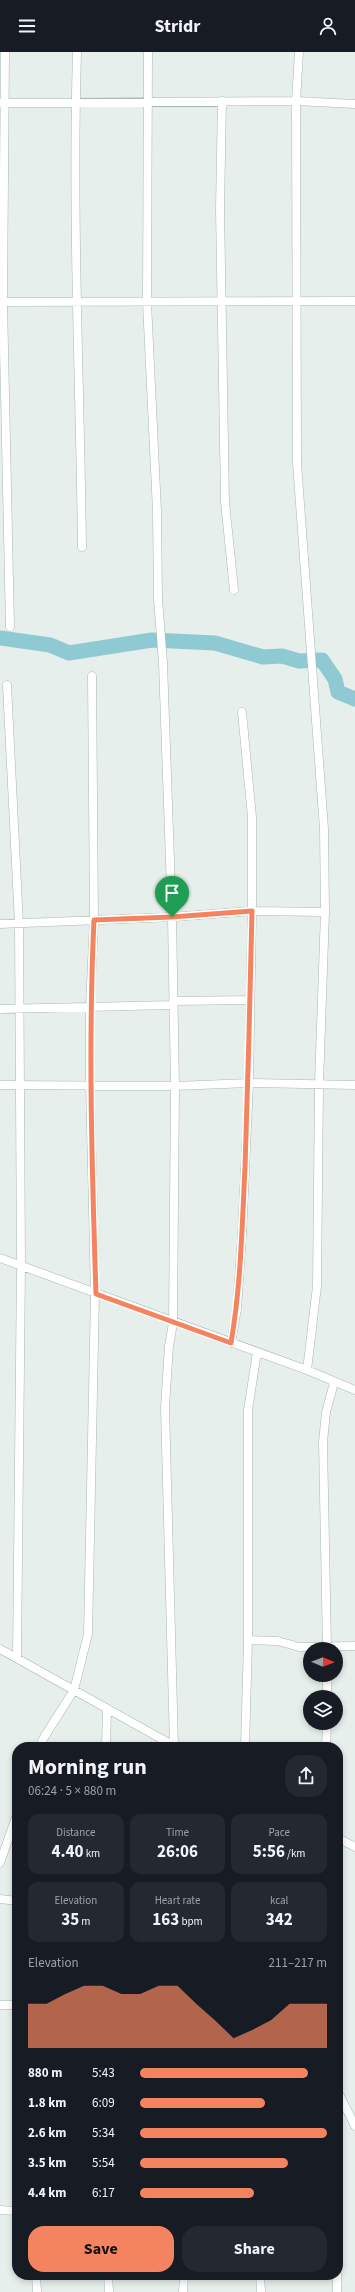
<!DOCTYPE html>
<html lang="en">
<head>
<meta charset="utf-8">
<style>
  :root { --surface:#171b24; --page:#242831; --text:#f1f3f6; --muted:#9ea1a6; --accent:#f4845f }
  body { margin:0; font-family:"Source Sans 3",sans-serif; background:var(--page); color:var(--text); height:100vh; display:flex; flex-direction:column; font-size:15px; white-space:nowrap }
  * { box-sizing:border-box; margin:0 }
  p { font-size:13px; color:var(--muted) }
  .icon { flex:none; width:22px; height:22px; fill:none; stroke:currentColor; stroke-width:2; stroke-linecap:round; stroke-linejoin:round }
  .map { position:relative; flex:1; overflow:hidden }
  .drawer { position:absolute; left:12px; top:1690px; width:331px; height:538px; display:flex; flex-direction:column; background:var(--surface); border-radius:16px; box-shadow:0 2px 6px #0003 }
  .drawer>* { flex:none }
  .needle { width:26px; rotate:91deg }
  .buttons { position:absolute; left:303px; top:1590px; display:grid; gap:8px }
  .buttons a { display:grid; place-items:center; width:40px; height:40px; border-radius:50%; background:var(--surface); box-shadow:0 2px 6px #0003; font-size:20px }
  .pin { position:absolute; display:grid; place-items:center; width:34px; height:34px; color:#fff; margin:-41px -17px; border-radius:50% 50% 50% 0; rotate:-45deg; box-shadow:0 0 4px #0007 }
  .pin .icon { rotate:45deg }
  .round { display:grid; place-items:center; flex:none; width:42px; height:42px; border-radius:16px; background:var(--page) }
  .overview { display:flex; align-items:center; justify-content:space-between; height:68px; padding:0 16px }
  h1 { font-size:22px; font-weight:700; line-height:30px }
  .stats { display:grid; grid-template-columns:repeat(3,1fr); gap:6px; height:68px; padding:4px 16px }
  .stats div { display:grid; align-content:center; border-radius:10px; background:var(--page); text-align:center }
  .stats b { font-size:17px; font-weight:700 }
  .stats small { font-size:11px; font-weight:400 }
  .stats p { font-size:11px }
  .chart { height:112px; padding:8px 16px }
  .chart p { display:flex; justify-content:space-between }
  .chart svg { width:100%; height:72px; margin-top:4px; fill:var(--accent); opacity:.7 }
  .action { display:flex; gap:8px; margin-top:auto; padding:8px 16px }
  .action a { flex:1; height:46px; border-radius:16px; background:var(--accent); color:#111; font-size:16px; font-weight:700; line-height:46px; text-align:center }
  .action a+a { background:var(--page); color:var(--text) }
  ul { padding:0 16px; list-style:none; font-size:13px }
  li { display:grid; grid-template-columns:64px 48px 1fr; align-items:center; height:30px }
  li i { height:10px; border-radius:5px; background:var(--accent) }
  header { display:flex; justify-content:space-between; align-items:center; height:52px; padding:0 16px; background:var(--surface); font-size:18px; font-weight:700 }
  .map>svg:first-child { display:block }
</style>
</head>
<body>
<header><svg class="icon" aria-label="menu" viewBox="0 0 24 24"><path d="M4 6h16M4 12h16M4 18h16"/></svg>Stridr<svg class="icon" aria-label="person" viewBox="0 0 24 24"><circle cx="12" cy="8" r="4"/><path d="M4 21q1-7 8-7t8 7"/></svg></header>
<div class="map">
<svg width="355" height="2240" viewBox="0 0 355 2240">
  <rect width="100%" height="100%" fill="#e6efeb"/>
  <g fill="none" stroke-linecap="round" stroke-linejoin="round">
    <!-- river -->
    <path stroke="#8ec9d4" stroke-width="15" d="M0,586l50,7 19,8 83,-13 63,3 48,14 19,-1 17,5 23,-1 13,19 3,13 17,7"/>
    <!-- minor casing -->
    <g stroke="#a8b8b2" stroke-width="9">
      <path id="minor" d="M5,0l-2,250 7,325
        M77,0c-5,165 3,330 5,495
        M148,0l-1,251 10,208 1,88 5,64 9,254 3,169 -2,237 -4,23 -4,61 9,340
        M299,0l-3,49 1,362 27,366 1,83 -6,172 -2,202 -10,84
        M222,49l-2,108 5,293 9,88
        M0,51l296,-2 59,3
        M0,250l355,-1
        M7,633l12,239 2,341 -4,393
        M0,872l172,-7 80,-6 73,1
        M173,949l77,-1
        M0,957l173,-4
        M0,1033l175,1 74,-3 106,2
        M0,1206l307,112 48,20
        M231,1291l6,-34 5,-74 7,-152 3,-172v-94l-10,-105
        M248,1588l30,1 21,6 56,-1
        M0,1597l176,98
        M327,1597l-4,-207 3,-30 8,-29
        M327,1623v22
        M40,1695l3,-8 31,-49 14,-56 7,-340 -5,-210v-78l4,-86 -2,-244
        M106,1695l1,-38
        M245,1695l3,-107v-230l9,-58
        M326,1695l1,-24
        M338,1786l17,9
        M0,1811l17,-49
        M0,1847l17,2
        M0,1953h17
        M338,2040l17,34
        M0,2158l17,1
        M36,2223l1,17
        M108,2223l1,17
        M260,2223l1,17
        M337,2223v17
        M183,2240l1,-17"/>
    </g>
    <!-- minor -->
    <use href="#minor" stroke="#fff" stroke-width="8"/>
  </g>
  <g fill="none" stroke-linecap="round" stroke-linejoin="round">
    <!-- route casing -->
    <g stroke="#fff" stroke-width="8">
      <path id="route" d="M252,859c-2,86 -4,171 -7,257 -3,58 -4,117 -14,175l-135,-49c-4,-125 -8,-249 -2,-374l78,-3z"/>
    </g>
    <!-- route -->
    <use href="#route" stroke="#f4845f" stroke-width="5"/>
  </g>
</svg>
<div class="buttons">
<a><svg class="needle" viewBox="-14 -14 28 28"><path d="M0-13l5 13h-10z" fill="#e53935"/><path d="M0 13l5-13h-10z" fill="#9ea1a6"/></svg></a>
<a><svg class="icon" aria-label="layers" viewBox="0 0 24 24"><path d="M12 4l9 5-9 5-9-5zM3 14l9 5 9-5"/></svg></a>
</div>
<div class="pin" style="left:172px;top:865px;background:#1e9e55"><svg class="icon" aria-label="arrive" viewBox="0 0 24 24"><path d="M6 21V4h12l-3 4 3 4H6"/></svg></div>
<section class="drawer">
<div class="overview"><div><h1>Morning run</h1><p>06:24 · 5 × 880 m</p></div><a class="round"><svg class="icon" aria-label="share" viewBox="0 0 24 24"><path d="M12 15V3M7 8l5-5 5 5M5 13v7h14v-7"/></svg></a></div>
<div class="stats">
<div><p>Distance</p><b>4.40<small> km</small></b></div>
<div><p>Time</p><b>26:06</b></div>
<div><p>Pace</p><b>5:56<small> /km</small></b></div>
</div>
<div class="stats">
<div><p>Elevation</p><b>35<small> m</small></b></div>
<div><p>Heart rate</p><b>163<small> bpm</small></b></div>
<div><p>kcal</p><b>342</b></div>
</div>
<div class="chart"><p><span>Elevation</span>211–217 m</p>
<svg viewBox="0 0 160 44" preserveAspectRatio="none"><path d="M0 44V17L10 17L20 11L30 6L40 6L50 11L60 11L70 6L80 6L90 17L100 27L110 38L120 33L130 27L140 17L150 17L160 17V44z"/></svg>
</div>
<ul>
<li><b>880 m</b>5:43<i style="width:90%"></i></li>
<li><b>1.8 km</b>6:09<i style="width:67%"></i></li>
<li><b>2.6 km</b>5:34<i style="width:100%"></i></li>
<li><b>3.5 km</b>5:54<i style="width:79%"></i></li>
<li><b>4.4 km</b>6:17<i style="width:61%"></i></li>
</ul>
<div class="action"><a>Save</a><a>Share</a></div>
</section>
</div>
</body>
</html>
